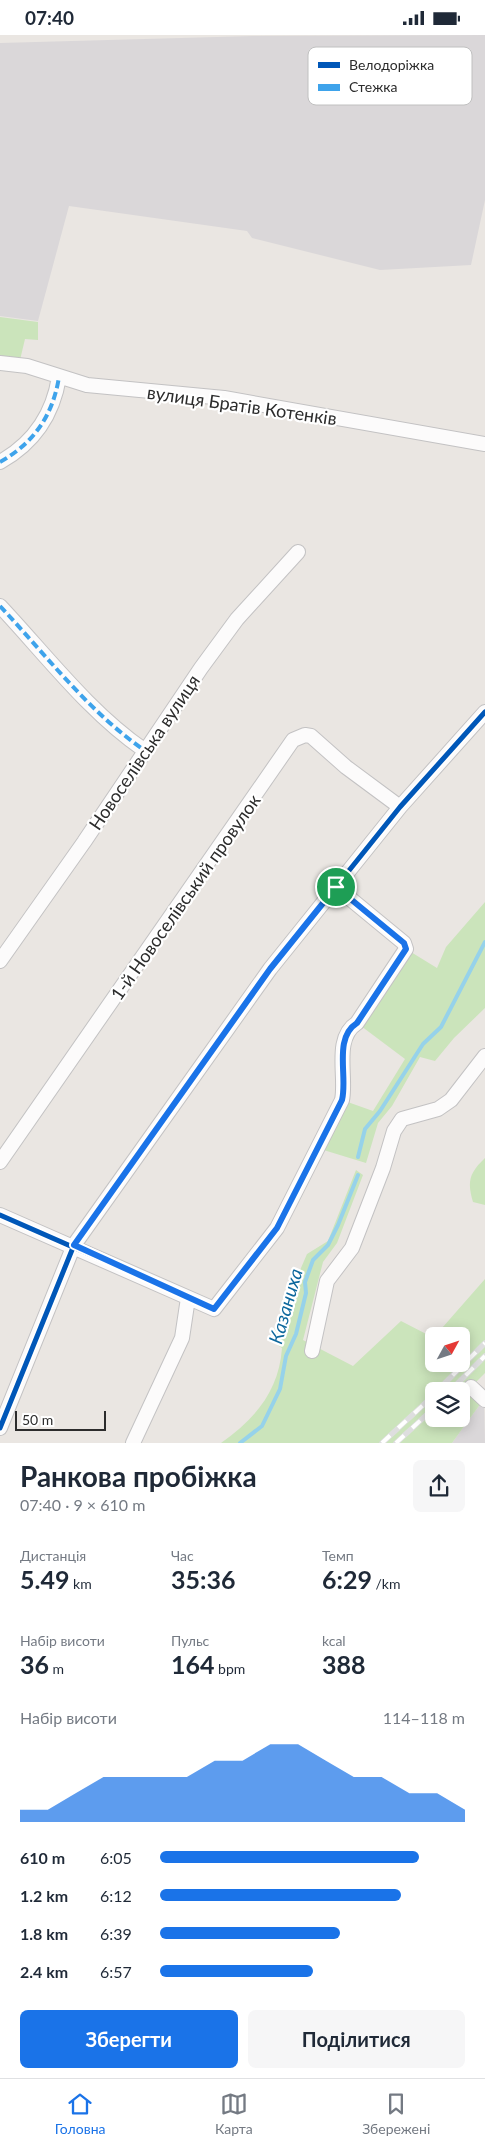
<!DOCTYPE html>
<html lang="uk">
<head>
<meta charset="utf-8">
<style>
  :root { --surface:#fff; --page:#f6f6f7; --text:#1f2937; --muted:#747a83; --line:#e0e1e3; --accent:#1a73e8 }
  body { margin:0; font-family:Lato,sans-serif; background:var(--page); color:var(--text); height:100vh; display:flex; flex-direction:column; font-size:19px; white-space:nowrap }
  * { box-sizing:border-box; margin:0 }
  p { font-size:16px; color:var(--muted) }
  .icon { flex:none; width:28px; height:28px; fill:none; stroke:currentColor; stroke-width:2; stroke-linecap:round; stroke-linejoin:round }
  .map { position:relative; height:1408px; overflow:hidden }
  .side { display:flex; flex-direction:column; background:var(--surface); flex:1 }
  .side>* { flex:none }
  .needle { width:32px; rotate:50deg }
  .controls { position:absolute; left:425px; top:1292px; display:grid; gap:10px }
  .controls a { display:grid; place-items:center; width:45px; height:45px; border-radius:8px; background:var(--surface); box-shadow:0 2px 12px #0003; font-size:25px }
  .scale { position:absolute; left:15px; bottom:12px; width:91px; box-sizing:border-box; padding-left:5px; border:2px solid #2c2c2c; border-top:0; font-size:14px; line-height:18px; white-space:nowrap; color:#2c2c2c; -webkit-text-stroke:4px #fff; paint-order:stroke }
  .pin { position:absolute; display:grid; place-items:center; width:42px; height:42px; color:#fff; margin:-21px; border:2px solid #fff; border-radius:50%; box-shadow:0 1px 5px #0007 }
  .round { display:grid; place-items:center; flex:none; width:52px; height:52px; border-radius:8px; background:var(--page) }
  .summary { display:flex; align-items:center; justify-content:space-between; height:85px; padding:0 20px }
  h1 { font-size:28px; font-weight:700; line-height:38px }
  .figures { display:grid; grid-template-columns:repeat(3,1fr); gap:8px; height:85px; padding:5px 20px }
  .figures div { display:grid; align-content:center }
  .figures b { font-size:25px; font-weight:700 }
  .figures small { font-size:14px; font-weight:400 }
  .figures p { font-size:14px }
  .chart { height:140px; padding:10px 20px }
  .chart p { display:flex; justify-content:space-between }
  .chart svg { width:100%; height:90px; margin-top:5px; fill:var(--accent); opacity:.7 }
  .action { display:flex; gap:10px; margin-top:auto; padding:10px 20px }
  .action a { flex:1; height:58px; border-radius:8px; background:var(--accent); color:#fff; font-size:20px; font-weight:700; line-height:58px; text-align:center }
  .action a+a { background:var(--page); color:var(--text) }
  ul { padding:0 20px; list-style:none; font-size:16px }
  li { display:grid; grid-template-columns:80px 60px 1fr; align-items:center; height:38px }
  li i { height:12px; border-radius:6px; background:var(--accent) }
  .status { display:flex; justify-content:space-between; align-items:center; height:35px; padding:0 25px; background:var(--surface); direction:ltr }
  .status svg { height:14px; fill:currentColor }
  .tabs { display:flex; justify-content:space-around; align-items:center; height:70px; border-top:1px solid var(--line); background:var(--surface); font-size:14px; color:var(--muted) }
  .tabs a { display:grid; justify-items:center; gap:2px }
  .tabs .selected { color:var(--accent) }
  .map>svg:first-child { display:block }
</style>
</head>
<body>
<div class="status"><b>07:40</b><svg viewBox="0 0 49 12"><path d="M0 12V9h3v3zM5 12V6h3v6zM10 12V3h3v9zM15 12V0h3v12zM26 1h20v11H26zM47 4h2v5h-2z"/></svg></div>
<div class="map">
<svg width="485" height="1408" viewBox="0 0 485 1408">
  <rect width="100%" height="100%" fill="#eae6e2"/>
  <!-- industrial -->
  <path fill="#dad7d9" d="M485,0v165l-14,65 -91,5 -128,-32 -5,-7 -178,-25 -31,115 -38,-5v-273l253,-7z
    M484,1364l1,44h-33z"/>
  <!-- green -->
  <path fill="#cbe4bb" fill-rule="evenodd" d="M0,282l38,5v18l-13,-1 -5,21 -20,-2z
    M485,867v106l-31,30 -19,23 -15,-4 -28,49 -14,17 -12,40 -49,-15 25,-48 31,11 32,-52 -48,-36 49,-74 31,19 9,-21z
    M485,1123v47l-12,-3c-6,-20 -4,-29 12,-44z
    M356,1135l7,5 -26,68 -14,19 -20,78 50,26 48,-45 33,17v26h27v-28h-26l50,-57v94l-14,14 13,12 -32,44h-231c34,-24 58,-52 61,-95l-12,-8 37,-86 21,-13zM434,1356h27v28h-27z"/>
  <g fill="none" stroke-linecap="round" stroke-linejoin="round">
    <!-- stream -->
    <path stroke="#96d2ea" stroke-width="4" d="M358,1122l7,-28 15,-18 43,-67 18,-17 44,-85
      M240,1408l22,-17 18,-37 6,-33 10,-22 10,-41 -1,-11 8,-22 15,-15 10,-20 20,-50"/>
    <!-- street casing -->
    <g stroke="#c3c2c3" stroke-width="16">
      <path id="street" d="M0,328l27,3 60,19 137,13 261,46
        M0,427c34,-19 53,-47 59,-85
        M0,571c46,49 89,106 144,144
        M0,926l84,-119 117,-174 36,-49 61,-67
        M0,1127l293,-422 12,-5 6,1 35,31 54,40
        M0,1180l214,94 63,-81 65,-128c5,-23 -9,-62 15,-77l49,-74 -2,-6 -68,-56
        M312,1316l15,-70 25,-33 31,-80 11,-37 8,-12 36,-10 13,-9 34,-44
        M471,1352l14,13
        M0,1393l74,-183 196,-276 130,-162 85,-95
        M133,1408l49,-105 6,-40"/>
    </g>
    <!-- street -->
    <use href="#street" stroke="#fcfbfb" stroke-width="14"/>
    <!-- rail casing -->
    <g stroke="#dededf" stroke-width="5.5">
      <path id="rail" d="M437,1356l48,-48
        M450,1356l35,-35
        M382,1408l52,-48
        M396,1408l38,-35"/>
    </g>
    <!-- rail -->
    <use href="#rail" stroke="#fff" stroke-width="4" stroke-dasharray="11" stroke-linecap="butt"/>
    <!-- quiet -->
    <path stroke="#3ea3eb" stroke-width="4" stroke-dasharray="8 4" stroke-linecap="butt" d="M0,427c34,-19 53,-47 59,-85
      M0,571c46,49 89,106 144,144"/>
    <!-- cycleway casing -->
    <g stroke="#fff" stroke-width="8">
      <path id="cycleway" d="M0,1180l214,94 63,-81 65,-128c5,-23 -9,-62 15,-77l49,-74 -2,-6 -68,-56
        M0,1393l74,-183 196,-276 130,-162 85,-95"/>
    </g>
    <!-- cycleway -->
    <use href="#cycleway" stroke="#0057b8" stroke-width="5"/>
  </g>
  <g fill="none" stroke-linecap="round" stroke-linejoin="round">
    <!-- route casing -->
    <g stroke="#fff" stroke-width="10">
      <path id="route" d="M336,852l68,56 2,6 -49,74c-24,15 -9,54 -15,77l-65,128 -63,81 -140,-64 196,-276z"/>
    </g>
    <!-- route -->
    <use href="#route" stroke="#1a73e8" stroke-width="6"/>
  </g>
  <g text-anchor="middle" dominant-baseline="central" stroke-width="4.5" stroke-linejoin="round" paint-order="stroke">
    <!-- street labels -->
    <g font-size="18" fill="#2c2c2c" stroke="#fff">
      <text transform="translate(242 370) rotate(8)">вулиця Братів Котенків</text>
      <text transform="translate(144 717) rotate(-56)">Новоселівська вулиця</text>
      <text transform="translate(185 862) rotate(-55)">1-й Новоселівський провулок</text>
    </g>
    <!-- water labels -->
    <g font-size="19" font-style="italic" fill="#0e689d" stroke="#fff">
      <text transform="translate(285 1271) rotate(-74)">Казаниха</text>
    </g>
  </g>
  <!-- legend -->
  <rect x="308" y="12" width="164" height="58" rx="8" fill="#fff" stroke="#c0c0c0" stroke-width="1"/>
  <rect x="318" y="27" width="22" height="6" fill="#0057b8"/>
  <rect x="318" y="49" width="22" height="7" fill="#3ea3eb"/>
  <g font-size="14" fill="#2c2c2c">
    <text x="349" y="35">Велодоріжка</text>
    <text x="349" y="57">Стежка</text>
  </g>
</svg>
<div class="controls">
<a><svg class="needle" viewBox="-14 -14 28 28"><path d="M0-13l5 13h-10z" fill="#e53935"/><path d="M0 13l5-13h-10z" fill="#747a83"/></svg></a>
<a><svg class="icon" aria-label="layers" viewBox="0 0 24 24"><path d="M12 4l9 5-9 5-9-5zM3 14l9 5 9-5"/></svg></a>
</div>
<div class="scale">50 m</div>
<div class="pin" style="left:336px;top:852px;background:#1e9e55"><svg class="icon" aria-label="arrive" viewBox="0 0 24 24"><path d="M6 21V4h12l-3 4 3 4H6"/></svg></div>
</div>
<section class="side">
<div class="summary"><div><h1>Ранкова пробіжка</h1><p>07:40 · 9 × 610 m</p></div><a class="round"><svg class="icon" aria-label="share" viewBox="0 0 24 24"><path d="M12 15V3M7 8l5-5 5 5M5 13v7h14v-7"/></svg></a></div>
<div class="figures">
<div><p>Дистанція</p><b>5.49<small> km</small></b></div>
<div><p>Час</p><b>35:36</b></div>
<div><p>Темп</p><b>6:29<small> /km</small></b></div>
</div>
<div class="figures">
<div><p>Набір висоти</p><b>36<small> m</small></b></div>
<div><p>Пульс</p><b>164<small> bpm</small></b></div>
<div><p>kcal</p><b>388</b></div>
</div>
<div class="chart"><p><span>Набір висоти</span>114–118 m</p>
<svg viewBox="0 0 160 44" preserveAspectRatio="none"><path d="M0 44V38L10 38L20 30L30 22L40 22L50 22L60 22L70 14L80 14L90 6L100 6L110 14L120 22L130 22L140 30L150 30L160 38V44z"/></svg>
</div>
<ul>
<li><b>610 m</b>6:05<i style="width:85%"></i></li>
<li><b>1.2 km</b>6:12<i style="width:79%"></i></li>
<li><b>1.8 km</b>6:39<i style="width:59%"></i></li>
<li><b>2.4 km</b>6:57<i style="width:50%"></i></li>
</ul>
<div class="action"><a>Зберегти</a><a>Поділитися</a></div>
</section>
<nav class="tabs">
<a class="selected"><svg class="icon" aria-label="home" viewBox="0 0 24 24"><path d="M3 11l9-7 9 7M6 9v11h12V9"/></svg>Головна</a>
<a><svg class="icon" aria-label="map" viewBox="0 0 24 24"><path d="M3 6l6-2 6 2 6-2v14l-6 2-6-2-6 2zM9 4v14M15 6v14"/></svg>Карта</a>
<a><svg class="icon" aria-label="saved" viewBox="0 0 24 24"><path d="M7 4h10v16l-5-4-5 4z"/></svg>Збережені</a>
</nav>
</body>
</html>
